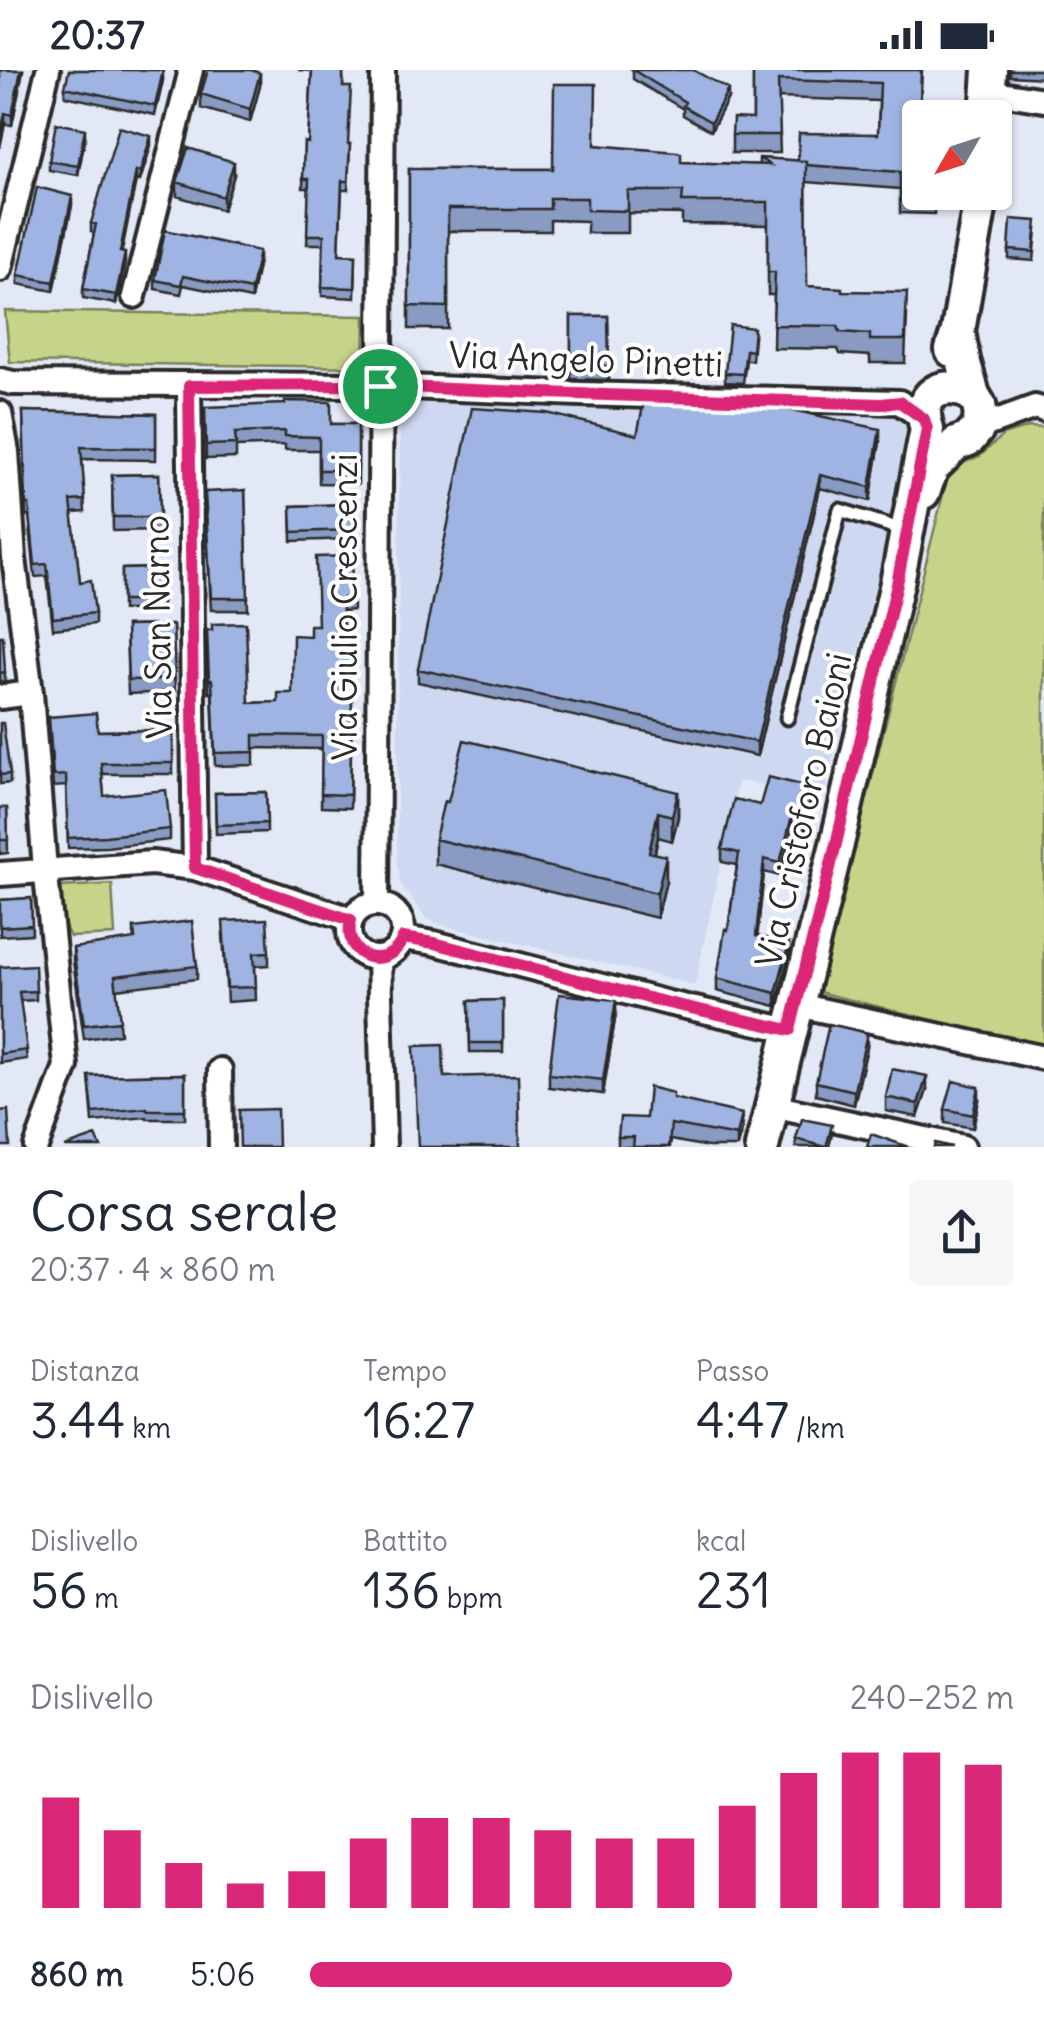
<!DOCTYPE html>
<html lang="it">
<head>
<meta charset="utf-8">
<style>
  :root { --surface:#fff; --page:#f6f6f7; --text:#1f2937; --muted:#747a83; --accent:#db2777 }
  body { margin:0; font-family:Delius,sans-serif; background:var(--page); color:var(--text); height:100vh; display:flex; flex-direction:column; font-size:38px; white-space:nowrap }
  * { box-sizing:border-box; margin:0 }
  p { font-size:32px; color:var(--muted) }
  .icon { flex:none; width:55px; height:55px; fill:none; stroke:currentColor; stroke-width:2; stroke-linecap:round; stroke-linejoin:round }
  .map { position:relative; height:1077px; overflow:hidden }
  .panel { display:flex; flex-direction:column; background:var(--surface); flex:1 }
  .panel>* { flex:none }
  .needle { width:65px; rotate:231deg }
  .fabs { position:absolute; left:902px; top:30px; display:grid; gap:20px }
  .fabs a { display:grid; place-items:center; width:110px; height:110px; border-radius:10px; background:var(--surface); box-shadow:0 2px 8px #0004; font-size:50px }
  .pin { position:absolute; display:grid; place-items:center; width:85px; height:85px; color:#fff; margin:-42px; border:5px solid #fff; border-radius:50%; box-shadow:0 2px 10px #0007 }
  .round { display:grid; place-items:center; flex:none; width:105px; height:105px; border-radius:10px; background:var(--page) }
  .headline { display:flex; align-items:center; justify-content:space-between; height:170px; padding:0 30px }
  h1 { font-size:55px; font-weight:600; line-height:75px }
  .metrics { display:grid; grid-template-columns:repeat(3,1fr); gap:15px; height:170px; padding:10px 30px }
  .metrics div { display:grid; align-content:center }
  .metrics b { font-size:50px; font-weight:600 }
  .metrics small { font-size:28px; font-weight:400 }
  .metrics p { font-size:28px }
  .chart { height:280px; padding:20px 30px }
  .chart p { display:flex; justify-content:space-between }
  .chart svg { width:100%; height:180px; margin-top:10px; stroke:var(--accent); stroke-width:6 }
  ul { padding:0 30px; list-style:none; font-size:32px }
  li { display:grid; grid-template-columns:160px 120px 1fr; align-items:center; height:75px }
  li i { height:25px; border-radius:12px; background:var(--accent) }
  .status { display:flex; justify-content:space-between; align-items:center; height:70px; padding:0 50px; background:var(--surface); direction:ltr }
  .status svg { height:28px; fill:currentColor }
  .map>svg:first-child { display:block }
</style>
</head>
<body>
<div class="status"><b>20:37</b><svg viewBox="0 0 49 12"><path d="M0 12V9h3v3zM5 12V6h3v6zM10 12V3h3v9zM15 12V0h3v12zM26 1h20v11H26zM47 4h2v5h-2z"/></svg></div>
<div class="map">
<svg width="1044" height="1077" viewBox="0 0 1044 1077">
  <rect width="100%" height="100%" fill="#e2e8f6"/>
  <filter id="ink" filterUnits="userSpaceOnUse"><feTurbulence type="fractalNoise" baseFrequency=".01" numOctaves="2"/><feDisplacementMap in="SourceGraphic" scale="20" xChannelSelector="R" yChannelSelector="G"/><feConvolveMatrix kernelMatrix="1 2 1 2 8 2 1 2 1" color-interpolation-filters="sRGB"/></filter>
  <g filter="url(#ink)">
    <!-- built -->
    <path fill="#ced8f0" d="M442,329l450,12 11,5 11,12 -90,365 -86,-12 -43,204 -254,-60 -15,-7 -25,-33 -4,-23 3,-459z"/>
    <!-- green -->
    <path fill="#c5d488" stroke="#78805a" stroke-width="2.5" d="M5,241l360,5 -1,51 -354,-5z
      M1029,357l15,1v619l-226,-55 129,-513 12,-15 21,-8 23,-21z
      M112,814l3,51 -45,2 -6,-12 -3,-38z"/>
    <g fill="none" stroke-linecap="round" stroke-linejoin="round">
      <!-- lane casing -->
      <g stroke="#2b2b2b" stroke-width="19">
        <path id="lane" d="M787,648l53,-208 63,20"/>
      </g>
      <!-- street casing -->
      <g stroke="#2b2b2b" stroke-width="30">
        <path id="street" d="M989,21l55,9
          M0,199l48,-199
          M134,226l57,-226h-2
          M0,310l13,3 345,2 223,9 318,8 25,17
          M189,315l6,483
          M0,343l7,39 7,106 17,135 13,164 22,209 -30,81
          M978,358l57,-21 9,3
          M0,627l31,-4
          M0,804l152,-11 43,5 156,51
          M349 861a27 27 0 1 1 54 0a27 27 0 1 1-54 0Z
          M377,834l6,-834
          M403,868l31,5 234,60 122,27
          M379,888l5,189
          M797,935l247,53
          M220,1000l1,77
          M772,1036l191,41"/>
      </g>
      <!-- secondary casing -->
      <g stroke="#2b2b2b" stroke-width="40">
        <path id="secondary" d="M987,48l3,-48
          M952,280l6,-19 24,-139
          M923,422l9,-24 24,-24 13,-5 9,-11 3,-11 -2,-12 -6,-10 -10,-35 -5,-29
          M762,1077l75,-303 60,-261 30,-154c-12,-35 17,-51 46,-34"/>
      </g>
      <!-- lane -->
      <use href="#lane" stroke="#fff" stroke-width="11"/>
      <!-- street -->
      <use href="#street" stroke="#fff" stroke-width="22"/>
      <!-- secondary -->
      <use href="#secondary" stroke="#fff" stroke-width="32"/>
    </g>
    <!-- wall -->
    <path fill="#899bc2" stroke="#2b2b2b" stroke-width="2.5" d="M0,0h23l-11,55 -7,-1z
      M298,0h45v17l5,57h2l-2,46h-6l-3,64 17,1 -1,43 -33,-2 1,-52h-16l2,-56h-6l1,-46 4,1 4,-72z
      M633,0l95,28 -17,33 -28,-16v-6l-50,-30z
      M753,0h169l-3,65 1,57h15l-1,22 -34,-1v-24l-94,-7 1,104 35,5 65,23 -2,49h-35v-7l-30,-2 -2,-5 -65,-1 1,-53h-6v-70l-86,-1v-10l-54,-1v20h-41v-12l-37,-1v11h-102v98h-39v-160h144l42,-24 86,17 78,3v-7l39,3 80,-27 1,-33 -101,-3 2,55h-48v-18l21,-16z
      M1010,0h34v8l-34,-2z
      M163,10l-8,35 -90,-19v-9z
      M260,16l-10,36 -49,-14v-14z
      M85,68l-7,37 -29,-5v-9z
      M151,75l-11,36 -4,-1 -15,72 4,10 -9,42 -33,-6v-9l11,-56 -3,-1v-9z
      M234,105l-11,35 -46,-14v-14z
      M72,135l-18,86 -36,-7v-9z
      M1037,160l-3,31 -25,-2v-9z
      M259,190l-8,39 -68,-14 -2,9 -26,-5v-9z
      M571,246h37l1,64 -38,-1z
      M754,267l-2,23h-6l-3,23 -18,-1v-9z
      M205,337l126,17h27v60l-39,-1v-33h-34v-5l-49,2v11l-30,1z
      M23,341l133,3v46l-74,-1 3,53 -13,1 8,69 15,31v11l-42,5 -6,-53 -12,1 -6,-61h-3z
      M637,365l243,7 -10,59 -50,-13 -63,268 -339,-74v-13z
      M159,404l1,56 -47,1 -1,-56z
      M245,420l3,120h-37l-6,-107z
      M352,434l1,35 -61,2 -1,-35z
      M352,486l1,54 -10,1v35h9v31h-13v18h13l-2,113 -29,-1 1,-58 -68,-1v17l-39,1 -3,-73h-3l-2,-63 42,73 29,-1 14,-9 18,-57 8,-11z
      M162,498v42h-40v-41z
      M173,555l2,67 -47,2 -2,-68z
      M0,566l5,36v9l-5,1z
      M49,647l49,14 75,-1v44h-71l2,22 66,33v11l-64,7 -38,1 -2,-62 -13,1z
      M0,653l10,51v9l-10,1z
      M266,722l1,40 -51,2 -1,-41z
      M678,722v25l-6,24 -14,-4 -3,16 11,28 -9,37 -222,-54v-25l13,-37z
      M813,731l-8,31 -13,-3 -12,47 -16,-4 -7,64 32,20 -13,50 -59,-15v-13l11,-48 9,-65 -15,-3v-13l38,-44z
      M0,738h7l1,45 -8,1z
      M31,828l1,36 -32,2v-36z
      M134,858l63,38v13l-81,10 4,45 -36,5 -11,-78v-13l61,-8z
      M223,864l46,18v13l-14,1 1,34 -29,2z
      M0,897l36,24v9l-16,1 7,58 -27,4z
      M503,930v52h-33l-1,-51z
      M616,943l-13,81 -54,-7v-13z
      M867,977l-13,58 -38,-10v-13z
      M185,1004v45h-38v-2l-54,5 -4,-46z
      M927,1020l-9,27 -32,-6v-14z
      M673,1028l69,32 -4,17h-30l-37,-7 -1,7h-52v-10z
      M979,1030l-6,28 -28,-5v-14z
      M832,1064l-3,13h-33v-8z"/>
    <!-- shaded-wall -->
    <path fill="#6f7e9e" stroke="#2b2b2b" stroke-width="2.5" d="M21,0h2l-11,55v-10z
      M163,1v9l-8,35v-9z
      M260,3v13l-10,36v-13z
      M728,19v9l-17,33v-9z
      M5,43v11l-5,24v-10z
      M85,59v9l-7,37v-9z
      M151,66v9l-11,36v-9z
      M234,92v13l-11,35v-13z
      M136,101v9l-16,81v-9z
      M72,126v9l-18,86v-9z
      M259,181v9l-8,39v-9z
      M125,183v9l-9,42v-9z
      M880,359v13l-10,59v-14z
      M820,405v13l-63,268v-14z
      M813,718v13l-8,31v-13z
      M678,722v25l-6,24v-25z
      M658,742v25l-9,40v-25z
      M792,746v13l-12,47v-13z
      M666,786v25l-9,37v-25z
      M764,789v13l-8,77v-13z
      M789,873v13l-13,50v-13z
      M616,930v13l-13,81v-14z
      M867,963v14l-13,58v-14z
      M927,1006v14l-9,27v-13z
      M979,1017v13l-6,28v-13z
      M742,1044v16l-5,17v-11z"/>
    <!-- building -->
    <path fill="#9fb4e2" stroke="#2b2b2b" stroke-width="2.5" d="M0,0h21l-9,45 -7,-2 -5,25z
      M69,0h89l5,1 -8,35 -90,-19z
      M208,0h43l9,3 -10,36 -49,-15z
      M312,0h31v17h8l-3,57h2l-2,37h-6l-3,73 17,1 -1,33 -33,-1 2,-52h-17l2,-56h-6l1,-37 4,1z
      M633,0h60l35,19 -17,33 -28,-16 2,-4z
      M753,0h168l-2,65 1,57h14v4l-34,-1v-23l-94,-7v-4h-8l1,-28 79,1 2,-51 -102,-3 2,55h-48l1,-17 20,1z
      M554,14h42l-1,61 82,7 4,1v9l89,3 -11,-7 47,3 1,125 35,2v3l65,1 -2,48h-35v-6l-30,-2 -2,-6 -65,-1 2,-53h-7v-70h-86l1,-11h-55v20l-41,-1v-12h-37v11h-102v98l-39,-1v-137h144z
      M56,53l29,6 -7,37 -29,-5z
      M119,57l32,9 -11,36 -4,-1 -16,81 5,1 -9,42 -33,-6 13,-65 -5,-1z
      M188,78l46,14 -11,35 -46,-15z
      M37,117l35,9 -18,86 -36,-7z
      M1011,149l26,2 -3,31 -25,-2z
      M165,160l94,21 -8,39 -68,-14 -2,9 -26,-5z
      M571,246h37l1,50 -38,-1z
      M730,255l24,3 -2,23 -6,-1 -3,24 -18,-1z
      M285,331l46,1v22h27v46h-39v-33l-34,-1v-5l-50,2 1,11 -30,1 -1,-38 80,-3z
      M644,332l125,3 111,24 -10,58 -50,-12 -63,267 -339,-73 54,-261 75,5 90,22z
      M23,341l133,3v34l-75,-1 4,53 -14,1 9,81 11,-2 4,33 -42,5 -6,-54 -12,1 -6,-61h-3z
      M159,404l1,43h-47l-1,-42z
      M245,420l3,108h-37l-6,-106z
      M352,434l1,26 -61,2 -1,-26z
      M352,486l1,42h-10l-1,48h10v19l-13,-1v31h13l-2,100 -29,-1 1,-58 -68,-1v17l-39,1 -3,-73h-3l-2,-50h5v-6l34,-1 3,80 29,-1v-9h14l1,-58 17,1v-11h8l-2,-68z
      M162,498v33h-40v-32z
      M173,555l2,54 -47,1 -2,-54z
      M0,566h3l2,36 -5,1z
      M96,643l2,18 75,-1v33h-72l3,33 62,-6 4,39 -64,7 -38,2 -2,-63 -13,1 -4,-59z
      M0,653h3l7,51 -10,1z
      M464,670l214,52 -6,24 -14,-4 -9,40 17,4 -9,37 -222,-54 9,-38 4,1z
      M768,707l45,11 -8,31 -13,-3 -12,47 -16,-4 -8,77 33,7 -13,50 -59,-15 8,-49 3,1 11,-77 -17,-4 12,-50 26,6z
      M266,722l1,31 -51,2 -1,-32z
      M0,738h7l1,32h-8z
      M31,828l1,27 -32,2v-27z
      M267,849l2,33 -15,1 2,34 -29,1 -4,-67z
      M192,851l5,45 -82,10 5,45 -36,4 -11,-77 62,-9 -1,-11z
      M35,895l1,26 -17,1 8,58 -27,4v-87z
      M559,924l57,6 -13,80 -54,-6z
      M503,930v43h-33l-1,-42z
      M829,954l38,9 -13,58 -38,-9z
      M443,975l1,32 74,-2 2,72h-102l-4,-101z
      M892,999l35,7 -9,28 -32,-7z
      M185,1004v36h-38v-2l-54,5 -4,-37z
      M953,1011l26,6 -6,28 -28,-6z
      M649,1017l24,6v5l69,16 -5,22 -66,-12 -2,23h-36l1,-10h-16l2,-20 26,1z
      M277,1039l1,38h-38l-1,-37z
      M8,1040l2,36h-10v-35z
      M802,1049l30,6 -6,22 -30,-8z
      M871,1064l35,12 -1,1h-38z
      M96,1066l5,11h-36z
      M935,1073l17,4h-18z"/>
  </g>
  <g fill="none" stroke-linecap="round" stroke-linejoin="round" filter="url(#ink)">
    <!-- route casing -->
    <g stroke="#fff" stroke-width="20">
      <path id="route" d="M358,315l187,8 336,11 19,-2 24,17 3,10 -30,155 -61,260 -46,186 -122,-27 -234,-60 -31,-5c-14,35 -62,21 -52,-18l-156,-52 -6,-482z"/>
    </g>
    <!-- route -->
    <use href="#route" stroke="#db2777" stroke-width="12"/>
  </g>
  <g text-anchor="middle" dominant-baseline="central" stroke-width="8" stroke-linejoin="round" paint-order="stroke">
    <!-- street labels -->
    <g font-size="35" fill="#2b2b2b" stroke="#fff">
      <text transform="translate(586 289) rotate(2)">Via Angelo Pinetti</text>
      <text transform="translate(344 537) rotate(-90)">Via Giulio Crescenzi</text>
      <text transform="translate(157 557) rotate(-91)">Via San Narno</text>
      <text transform="translate(803 740) rotate(-77)">Via Cristoforo Baioni</text>
    </g>
  </g>
</svg>
<div class="fabs">
<a><svg class="needle" viewBox="-14 -14 28 28"><path d="M0-13l5 13h-10z" fill="#e53935"/><path d="M0 13l5-13h-10z" fill="#747a83"/></svg></a>
</div>
<div class="pin" style="left:380px;top:316px;background:#1e9e55"><svg class="icon" aria-label="arrive" viewBox="0 0 24 24"><path d="M6 21V4h12l-3 4 3 4H6"/></svg></div>
</div>
<section class="panel">
<div class="headline"><div><h1>Corsa serale</h1><p>20:37 · 4 × 860 m</p></div><a class="round"><svg class="icon" aria-label="share" viewBox="0 0 24 24"><path d="M12 15V3M7 8l5-5 5 5M5 13v7h14v-7"/></svg></a></div>
<div class="metrics">
<div><p>Distanza</p><b>3.44<small> km</small></b></div>
<div><p>Tempo</p><b>16:27</b></div>
<div><p>Passo</p><b>4:47<small> /km</small></b></div>
</div>
<div class="metrics">
<div><p>Dislivello</p><b>56<small> m</small></b></div>
<div><p>Battito</p><b>136<small> bpm</small></b></div>
<div><p>kcal</p><b>231</b></div>
</div>
<div class="chart"><p><span>Dislivello</span>240–252 m</p>
<svg viewBox="0 0 160 44" preserveAspectRatio="none"><path d="M5 44V17M15 44V25M25 44V33M35 44V38M45 44V35M55 44V27M65 44V22M75 44V22M85 44V25M95 44V27M105 44V27M115 44V19M125 44V11M135 44V6M145 44V6M155 44V9"/></svg>
</div>
<ul>
<li><b>860 m</b>5:06<i style="width:60%"></i></li>
</ul>
</section>
</body>
</html>
